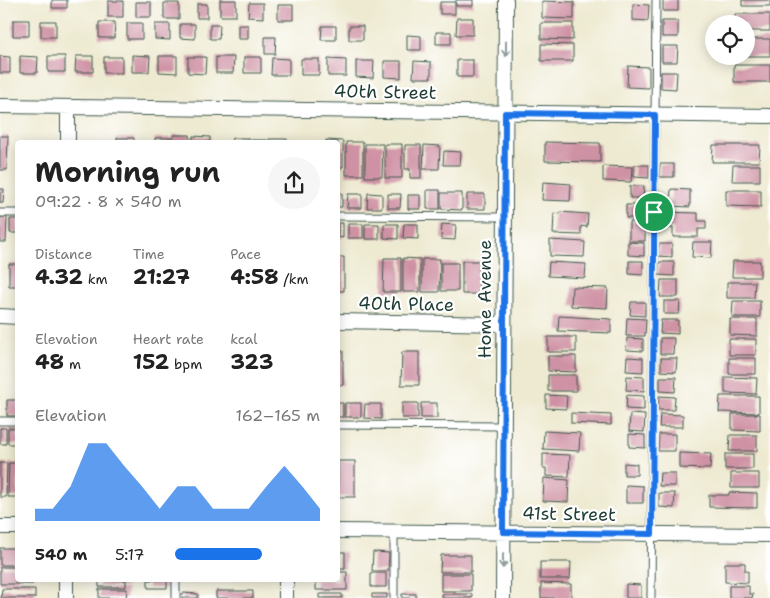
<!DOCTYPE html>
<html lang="en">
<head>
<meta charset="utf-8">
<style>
  :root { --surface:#fff; --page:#f6f6f6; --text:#222; --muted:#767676; --accent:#1a73e8 }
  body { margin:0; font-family:"Shantell Sans",sans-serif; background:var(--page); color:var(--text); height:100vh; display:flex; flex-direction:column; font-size:19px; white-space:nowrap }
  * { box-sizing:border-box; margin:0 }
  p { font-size:16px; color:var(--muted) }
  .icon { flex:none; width:28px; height:28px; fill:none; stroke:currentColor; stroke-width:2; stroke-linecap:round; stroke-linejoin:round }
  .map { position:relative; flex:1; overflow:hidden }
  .details { position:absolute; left:15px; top:140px; width:325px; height:442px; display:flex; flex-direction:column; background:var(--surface); border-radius:5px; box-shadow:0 2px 12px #0003 }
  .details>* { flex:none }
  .buttons { position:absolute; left:705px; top:15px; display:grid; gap:10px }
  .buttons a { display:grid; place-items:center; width:50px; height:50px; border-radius:50%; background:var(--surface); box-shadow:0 2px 12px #0003; font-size:25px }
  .pin { position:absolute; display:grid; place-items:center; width:42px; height:42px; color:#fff; margin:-21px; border:2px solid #fff; border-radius:50%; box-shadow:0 1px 5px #0007 }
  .round { display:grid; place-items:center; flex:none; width:52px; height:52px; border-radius:26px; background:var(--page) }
  .headline { display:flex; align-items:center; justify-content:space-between; height:85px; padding:0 20px }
  h1 { font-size:28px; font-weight:700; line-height:38px }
  .stats { display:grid; grid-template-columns:repeat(3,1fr); gap:8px; height:85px; padding:5px 20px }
  .stats div { display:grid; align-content:center }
  .stats b { font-size:21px; font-weight:700 }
  .stats small { font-size:14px; font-weight:400 }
  .stats p { font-size:14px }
  .chart { height:140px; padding:10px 20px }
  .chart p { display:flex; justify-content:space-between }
  .chart svg { width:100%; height:90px; margin-top:5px; fill:var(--accent); opacity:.7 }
  ul { padding:0 20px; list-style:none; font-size:16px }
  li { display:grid; grid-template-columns:80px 60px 1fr; align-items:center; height:38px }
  li i { height:12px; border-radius:6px; background:var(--accent) }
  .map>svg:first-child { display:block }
</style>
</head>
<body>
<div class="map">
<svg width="770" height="598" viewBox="0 0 770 598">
  <rect width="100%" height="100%" fill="#fff"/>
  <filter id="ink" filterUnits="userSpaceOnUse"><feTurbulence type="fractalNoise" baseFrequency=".02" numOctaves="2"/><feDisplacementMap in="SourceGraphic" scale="10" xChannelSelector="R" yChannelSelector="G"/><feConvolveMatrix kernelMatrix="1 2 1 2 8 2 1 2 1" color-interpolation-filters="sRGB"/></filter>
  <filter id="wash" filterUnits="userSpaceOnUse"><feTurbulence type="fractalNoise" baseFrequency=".0096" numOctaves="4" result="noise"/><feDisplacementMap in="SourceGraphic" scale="20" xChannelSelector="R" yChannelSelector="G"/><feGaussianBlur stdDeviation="1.12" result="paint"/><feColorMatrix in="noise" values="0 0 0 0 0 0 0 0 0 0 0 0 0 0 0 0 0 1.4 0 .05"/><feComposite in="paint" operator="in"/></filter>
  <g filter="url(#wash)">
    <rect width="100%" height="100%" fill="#eeead1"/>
    <g id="blocks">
      <!-- building -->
      <path fill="#cf92a4" d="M52,0h15v8h-15z
        M220,0h16v16h-16z
        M456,0h17v6h-17z
        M663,0h15v11h-15z
        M742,0h28v6h-28z
        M108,1h15v16h-15z
        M542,1l32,1v17l-32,-1z
        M136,2h15v15h-15z
        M440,2h15v12h-15z
        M164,3h15v16h-15z
        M249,3h14v15l-15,-1z
        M197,4h10v14h-10z
        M633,4l16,1 -1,16 -15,-1z
        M278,5h15v15h-15z
        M735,14h35v17h-24v-7h-11z
        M457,18h16v17h-17z
        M13,20h16v16h-16z
        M41,21h15v16h-15z
        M662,21h16v16h-16z
        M99,22h16l-1,16h-15z
        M127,23h15v16h-15z
        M541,23h32v17l-32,-1z
        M155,24h15v16l-15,-1z
        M180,24h15v15l-15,-1z
        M210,25h10l-1,14h-9z
        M238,25h10v14h-10z
        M322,26h14v14h-15z
        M349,26h14v14h-14z
        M436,32h15v12h-15z
        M407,35l14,1v14h-14z
        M265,37h11l-1,17h-10z
        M746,39h24v17h-24z
        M541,44l32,1v16h-32z
        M662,46h16l-1,16h-15z
        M132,55l18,1 -1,16h-17z
        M0,56l10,1v16h-10z
        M20,56l18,1 -1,16h-17z
        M48,56h17v16h-17z
        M76,56h17v16h-18z
        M159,56h18v17l-18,-1z
        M104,57h18v16h-18z
        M188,57h18l-1,17 -17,-1z
        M216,57h18l-1,16h-17z
        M244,57h17v16h-17z
        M272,58l17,1v16h-18z
        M301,59h18v16h-18z
        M328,59l18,1v16h-18z
        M457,60h16v17h-16z
        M356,61h18l-1,17 -17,-1z
        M384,61h17v17l-17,-1z
        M414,61l17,1v16h-18z
        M734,65h36v17h-36z
        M628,66l21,1v21l-22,-1z
        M661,72h16l-1,17 -15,-1z
        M173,135h17v7h-17z
        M0,136h8l-1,34h-7z
        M193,136l17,1v5h-17z
        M117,138h17v4h-17z
        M155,138h17v4h-17z
        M232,138h17v4h-18z
        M269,139h18v3h-18z
        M250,140h17v2h-17z
        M326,140l17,1v26h-5v-25h-12z
        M346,142h17v33h-17z
        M545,142l55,1v19l-55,-1z
        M365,144h18l-1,33h-17z
        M385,144h17v34h-17z
        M405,145h16v33h-11v-9h-5z
        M424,145l16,1 -1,23h-16z
        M713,145h47l-1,17h-47z
        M444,151l17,1 -1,13h-17z
        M660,164h14v13h-15z
        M634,165h15v13l-15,-1z
        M733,165h27v16h-28z
        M603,166l29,1 -1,15 -28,-1z
        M543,182l28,2 -1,17 -28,-1z
        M630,186h14l-1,12h-13z
        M0,189h4l-1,14h-3z
        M671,189l19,1v17l-20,-1z
        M427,190h13v19h-13z
        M726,190h35v17l-35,-1z
        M338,193h4v14h-4z
        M368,193l14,1v14h-15z
        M441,193h21v17l-21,-1z
        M348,194h14v14h-15z
        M388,194h13l-1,14h-12z
        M467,194h18v15h-18z
        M408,195h12v14h-12z
        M626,205h17v13h-17z
        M560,212l28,2 -1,13 -6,-1v9l-28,-1 1,-21 6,1z
        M659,212l39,1v8h8v8h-8v8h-25v-9h-15z
        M0,217h7l-1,25h-6z
        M10,219h8v14h-8z
        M629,222h16v19h-16z
        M338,223h5v15l-5,-1z
        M348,224h15v14h-15z
        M365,224h14v15h-14z
        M384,224h14v15l-14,-1z
        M404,224h14v15l-15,-1z
        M442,224l14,1 -1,15 -14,-1z
        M550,240l35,2 -1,15 -34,-1z
        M628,242l16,1v13l-16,-1z
        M693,242h19l-1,16 -19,-1z
        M659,244h13v13l-14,-1z
        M338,257h6v34h-6z
        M384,258h17v34h-18z
        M403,258l17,1v33h-17z
        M422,259h18l-1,33h-17z
        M462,261h17v33h-17z
        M629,261h14v14l-14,-1z
        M733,261h27v16h-28z
        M549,262l37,2 -1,14 -37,-2z
        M659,262h15v14l-16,-1z
        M441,263h17v28h-17z
        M9,264h9v22h-9z
        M661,280h17v17h-18z
        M727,282h28l-1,16h-27z
        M572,287l36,1 -1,20 -36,-2z
        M664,301h16l-1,13h-15z
        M733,301h27v16h-28z
        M631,302h14v14l-15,-1z
        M559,316l52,3v14l-53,-2z
        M627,318l19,1 -1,17h-19z
        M730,319h27v17l-27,-1z
        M661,320h17v14l-18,-1z
        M548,337h28v15h-28z
        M627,338l16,1v12l-17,-1z
        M660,338h14l-1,16h-13z
        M729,339h27v16h-27z
        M338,351h5v34h-5z
        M402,352h17v33h-18z
        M548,356h28v16l-28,-1z
        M627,357l16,1v14l-17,-1z
        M661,358h16l-1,14 -15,-1z
        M729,358h27v16h-27z
        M548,375h28v16h-28z
        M627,376l17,1v14l-18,-1z
        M660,377h16l-1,15 -15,-1z
        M725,377l32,1 -1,16 -31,-1z
        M546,395l21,1 -1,13 -20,-1z
        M627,395l17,1v14l-18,-1z
        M659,396l16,1 -1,13h-16z
        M720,396h39v17l-40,-1z
        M7,400h11v16h-11z
        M338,403h5v14h-5z
        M345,403h16v14h-16z
        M402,403h16v15h-16z
        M421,403h16v15h-16z
        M365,404h16v15l-17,-1z
        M571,413l40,2v10l-40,-2z
        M630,414l15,1 -1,17 -15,-1z
        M660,414l23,1v12h-24z
        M732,414h28v17l-28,-1z
        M0,428h6v16h-6z
        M8,428h10v16h-10z
        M544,431l36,2 -1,18 -36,-2z
        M629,434l16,1v13l-16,-1z
        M659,434h16v17h-17z
        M730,435h27v16h-28z
        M679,453l32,1 -1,15 -31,-1z
        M543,454l27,1 -1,22 -23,-1v-8h-3z
        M725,454h28v15h-28z
        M338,461h17v36h-17z
        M0,463h7l-1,34h-6z
        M9,463h9v34h-10z
        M624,463l13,1v11h-13z
        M660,473h15v13h-16z
        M731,473h28v15h-28z
        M544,478l25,2 -1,22 -25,-1z
        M626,485l17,1v17h-17z
        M729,492l28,1v15l-48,-1v-12h20z
        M659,493h16l-1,15 -15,-1z
        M0,548h18v17h-18z
        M338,552h7v17h-7z
        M373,552l16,1 -1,18h-16z
        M441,555h30v17h-31z
        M540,562h31l-1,17h-30z
        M725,563h20v8h3v12l-23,-1z
        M0,567h18v13h15v4h-33z
        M338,572h9v18h-31v-10h22z
        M371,573h15v14h-15z
        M441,574h30v17h-30z
        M99,580h27v7h-27z
        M148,580h19v8h-19z
        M541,583l30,1v14h-30z
        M626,584l15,1v13h-15z
        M729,586h20v8h4l-1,4h-23z
        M2,589h33v9h-34z
        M99,589h28l-1,9h-27z
        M216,591h37v7h-37z
        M183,593l15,1v4h-16z
        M319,594h23v4h-23z
        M372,594h15v4h-15z
        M402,594h14v4h-14z
        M442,594h30v4h-30z"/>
    </g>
  </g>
  <g filter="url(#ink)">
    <use href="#blocks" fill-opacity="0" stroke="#3e574c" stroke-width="1"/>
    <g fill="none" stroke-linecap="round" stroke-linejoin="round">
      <!-- lane casing -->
      <g stroke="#3e574c" stroke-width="9">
        <path id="lane" d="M0,213h18
          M338,216l167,1
          M0,421h18
          M338,425l166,1
          M176,580v18
          M394,598v-67
          M651,598l5,-598"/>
      </g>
      <!-- street casing -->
      <g stroke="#3e574c" stroke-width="16">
        <path id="street" d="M0,106l770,10
          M68,142v-35
          M0,316l18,1
          M338,321l166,3
          M0,527h18
          M338,531l432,4
          M66,598v-18
          M286,598v-18
          M503,598l3,-598"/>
      </g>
      <!-- lane -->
      <use href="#lane" stroke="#fff" stroke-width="7"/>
      <!-- street -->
      <use href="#street" stroke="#fff" stroke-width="14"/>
    </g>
    <!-- one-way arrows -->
    <defs><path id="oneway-shaft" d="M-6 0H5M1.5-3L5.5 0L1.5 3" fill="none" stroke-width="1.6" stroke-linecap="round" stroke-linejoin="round" transform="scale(1.25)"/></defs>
    <g stroke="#8f9e9a">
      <use href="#oneway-shaft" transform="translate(506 49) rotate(90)"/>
      <use href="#oneway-shaft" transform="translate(503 561) rotate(90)"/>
    </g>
  </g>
  <g fill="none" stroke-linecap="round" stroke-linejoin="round" filter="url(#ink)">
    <!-- route casing -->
    <g stroke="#fff" stroke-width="10">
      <path id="route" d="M505,113l150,2 -3,419 -149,-2z"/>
    </g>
    <!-- route -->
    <use href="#route" stroke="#1a73e8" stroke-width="6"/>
  </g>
  <g text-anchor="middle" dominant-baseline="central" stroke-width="4.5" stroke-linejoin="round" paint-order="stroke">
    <!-- street labels -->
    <g font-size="18" fill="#1f3d34" stroke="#fff">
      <text transform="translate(385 92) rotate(1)">40th Street</text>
      <text transform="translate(485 299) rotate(-90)">Home Avenue</text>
      <text transform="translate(406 304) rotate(1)">40th Place</text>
      <text transform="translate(569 514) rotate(1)">41st Street</text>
    </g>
  </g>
</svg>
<div class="buttons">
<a><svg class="icon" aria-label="locate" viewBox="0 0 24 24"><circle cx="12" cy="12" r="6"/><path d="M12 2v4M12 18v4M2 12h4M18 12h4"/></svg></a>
</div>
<div class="pin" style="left:654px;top:212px;background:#1e9e55"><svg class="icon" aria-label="arrive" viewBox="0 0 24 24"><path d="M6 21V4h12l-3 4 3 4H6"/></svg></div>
<section class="details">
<div class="headline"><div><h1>Morning run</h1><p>09:22 · 8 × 540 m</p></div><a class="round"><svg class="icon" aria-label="share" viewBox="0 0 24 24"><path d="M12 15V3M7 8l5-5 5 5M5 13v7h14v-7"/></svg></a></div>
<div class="stats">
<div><p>Distance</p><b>4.32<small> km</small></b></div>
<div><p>Time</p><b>21:27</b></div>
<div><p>Pace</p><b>4:58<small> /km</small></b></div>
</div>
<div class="stats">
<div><p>Elevation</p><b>48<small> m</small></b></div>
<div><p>Heart rate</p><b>152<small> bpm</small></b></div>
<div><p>kcal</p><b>323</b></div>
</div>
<div class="chart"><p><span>Elevation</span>162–165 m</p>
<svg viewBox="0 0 160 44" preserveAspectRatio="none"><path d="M0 44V38L10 38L20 27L30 6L40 6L50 17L60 27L70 38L80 27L90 27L100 38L110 38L120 38L130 27L140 17L150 27L160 38V44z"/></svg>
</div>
<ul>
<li><b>540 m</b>5:17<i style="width:60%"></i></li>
</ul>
</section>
</div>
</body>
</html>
